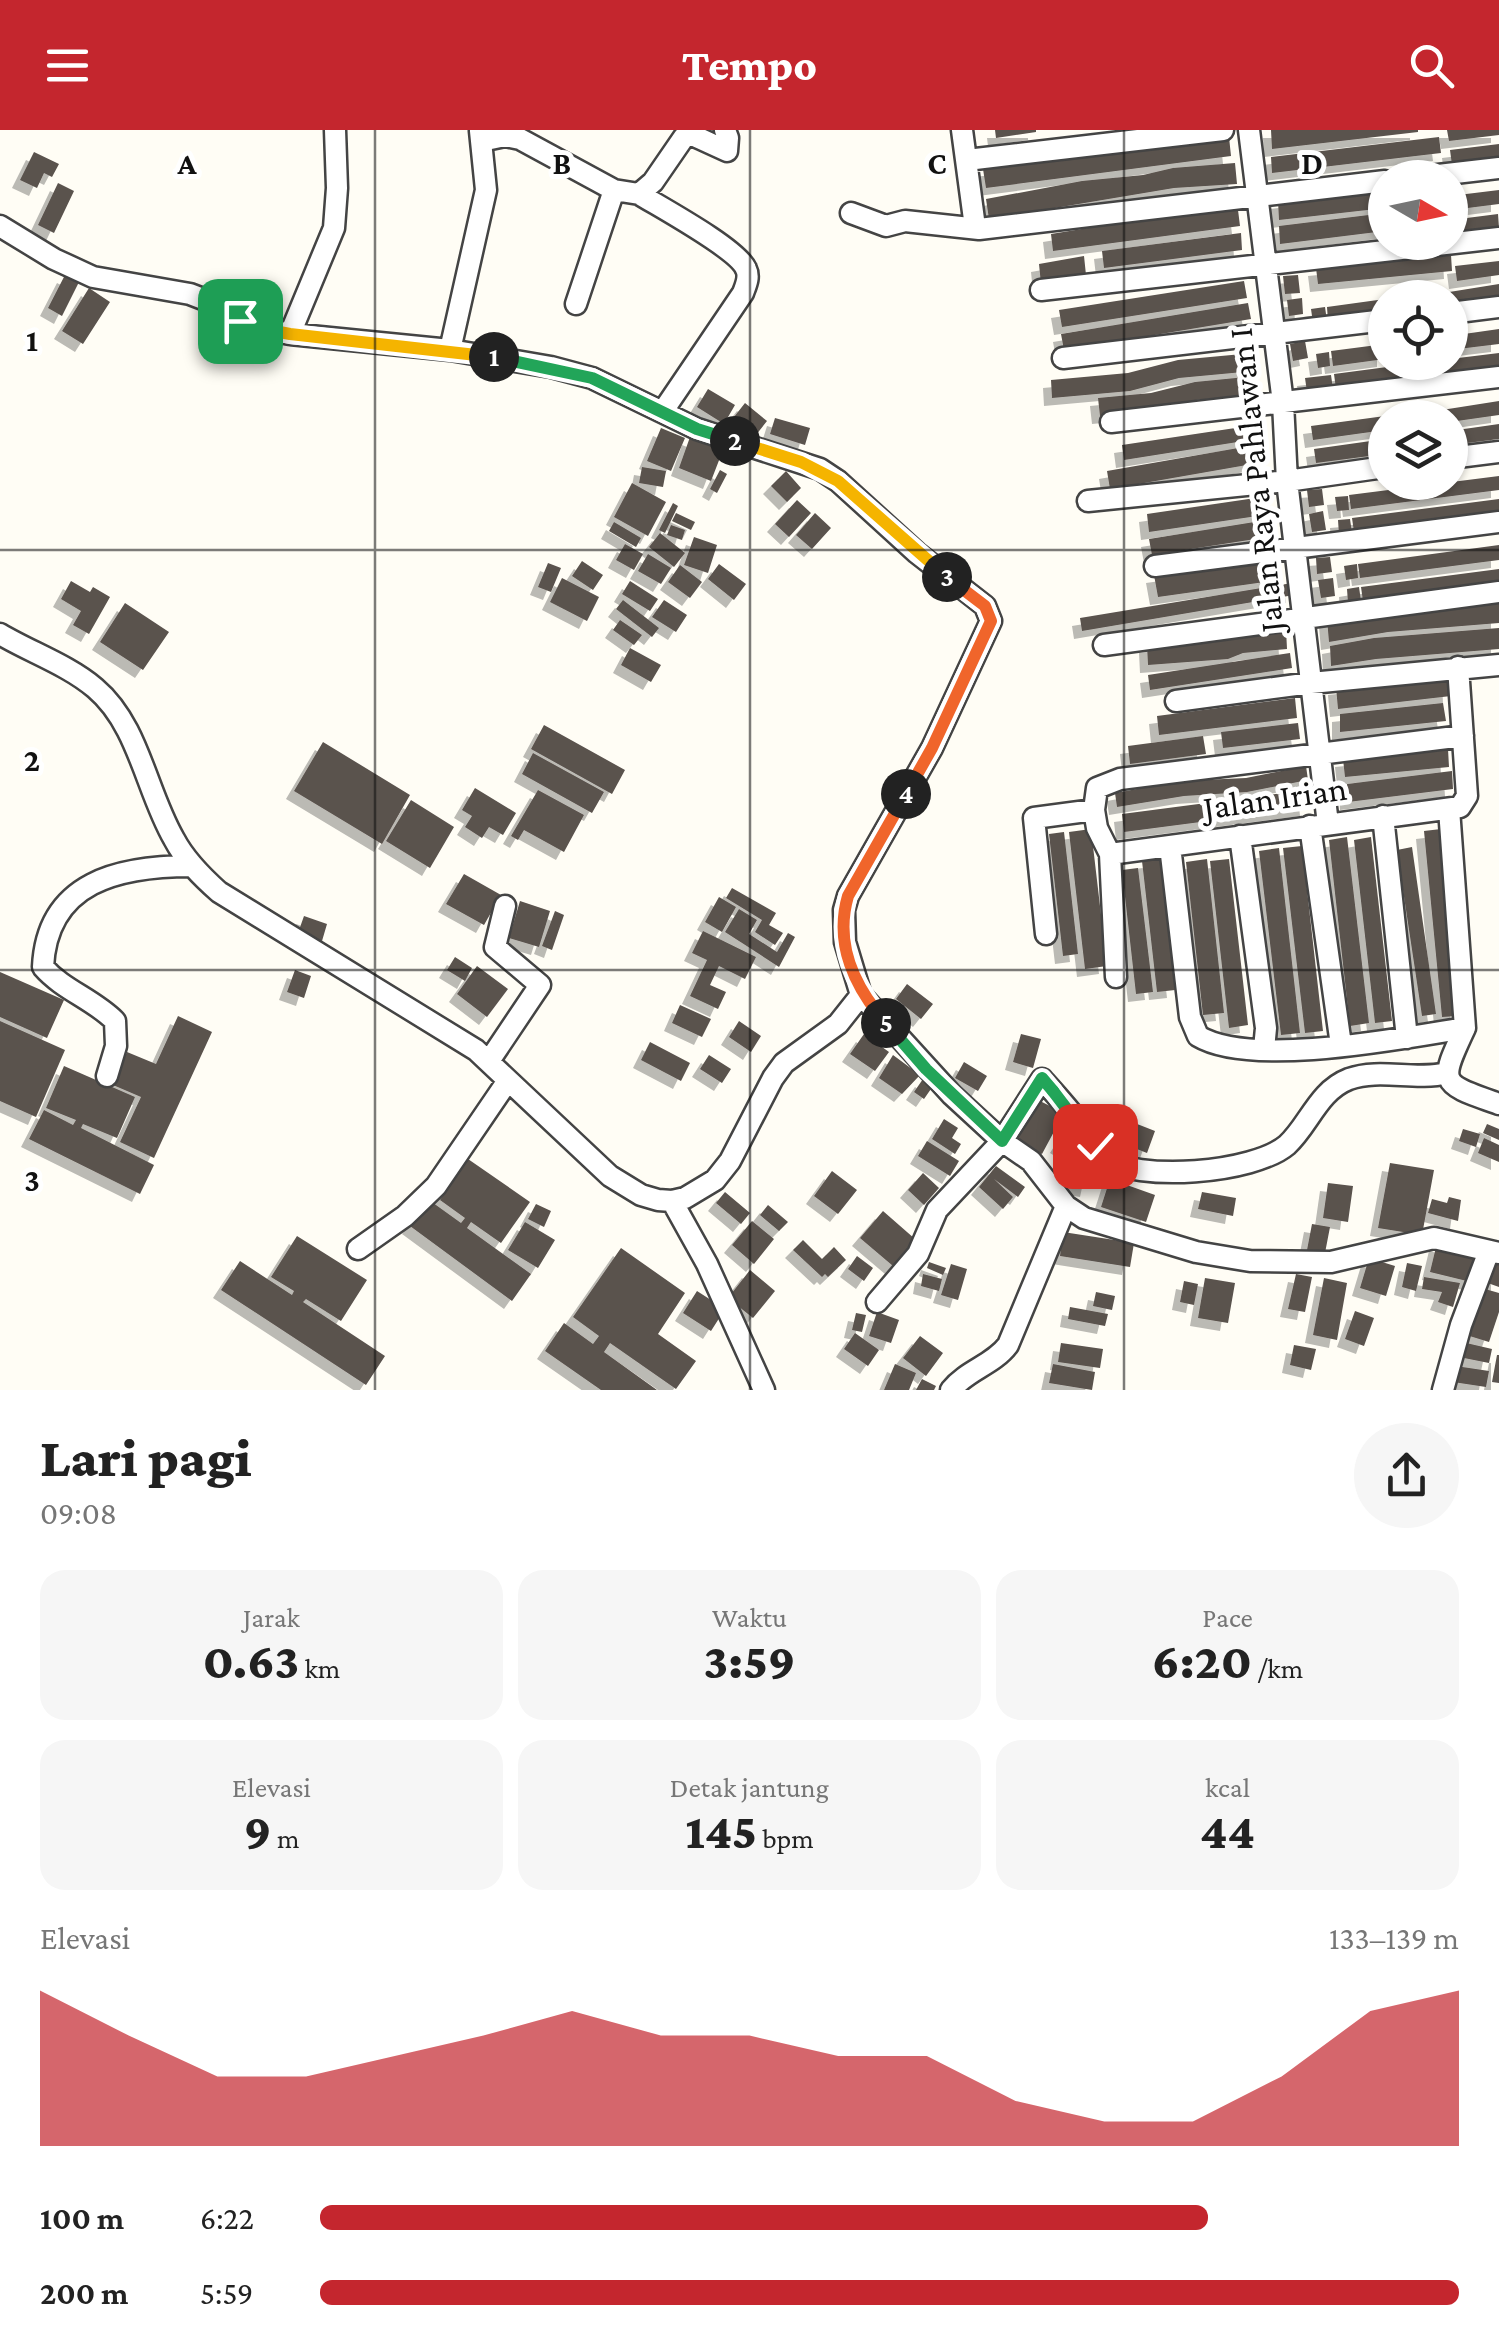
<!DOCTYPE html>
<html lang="id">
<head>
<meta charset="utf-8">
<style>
  :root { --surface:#fff; --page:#f6f6f6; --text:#222; --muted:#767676; --accent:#c4262e }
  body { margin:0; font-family:"Crimson Pro",serif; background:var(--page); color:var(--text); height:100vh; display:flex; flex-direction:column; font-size:38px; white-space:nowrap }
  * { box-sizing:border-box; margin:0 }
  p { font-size:32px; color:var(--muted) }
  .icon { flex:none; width:55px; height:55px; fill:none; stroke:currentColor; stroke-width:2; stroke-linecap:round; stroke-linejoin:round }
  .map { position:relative; height:1260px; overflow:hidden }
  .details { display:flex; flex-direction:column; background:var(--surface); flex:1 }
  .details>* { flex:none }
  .needle { width:65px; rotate:99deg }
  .controls { position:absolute; left:1368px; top:30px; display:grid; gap:20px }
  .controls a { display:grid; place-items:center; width:100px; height:100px; border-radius:50%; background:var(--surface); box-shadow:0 2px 8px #0004; font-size:50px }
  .pin { position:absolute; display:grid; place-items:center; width:85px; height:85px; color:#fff; margin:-42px; border-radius:20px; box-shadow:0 5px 15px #0006 }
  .km { position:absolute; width:50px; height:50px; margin:-25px; border-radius:50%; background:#222; color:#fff; font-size:28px; line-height:50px; text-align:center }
  .round { display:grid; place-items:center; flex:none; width:105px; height:105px; border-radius:52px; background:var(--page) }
  .summary { display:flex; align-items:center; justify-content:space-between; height:170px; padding:0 40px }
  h1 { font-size:55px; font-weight:800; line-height:75px }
  .figures { display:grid; grid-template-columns:repeat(3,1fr); gap:15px; height:170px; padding:10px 40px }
  .figures div { display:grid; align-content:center; border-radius:25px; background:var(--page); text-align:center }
  .figures b { font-size:50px; font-weight:800 }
  .figures small { font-size:28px; font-weight:400 }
  .figures p { font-size:28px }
  .chart { height:280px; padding:20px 40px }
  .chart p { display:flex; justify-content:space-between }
  .chart svg { width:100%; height:180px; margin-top:10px; fill:var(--accent); opacity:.7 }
  ul { padding:0 40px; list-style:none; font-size:32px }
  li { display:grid; grid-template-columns:160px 120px 1fr; align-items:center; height:75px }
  li i { height:25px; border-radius:12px; background:var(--accent) }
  header { display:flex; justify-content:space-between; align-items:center; height:130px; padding:0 40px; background:var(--accent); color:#fff; font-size:45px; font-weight:800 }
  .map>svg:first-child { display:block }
</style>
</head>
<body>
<header><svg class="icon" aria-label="menu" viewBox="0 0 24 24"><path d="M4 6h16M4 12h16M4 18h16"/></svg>Tempo<svg class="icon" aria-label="search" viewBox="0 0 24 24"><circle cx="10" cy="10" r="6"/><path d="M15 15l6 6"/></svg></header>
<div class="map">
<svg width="1499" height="1260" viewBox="0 0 1499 1260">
  <defs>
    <filter id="shadow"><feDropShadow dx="-8" dy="8" stdDeviation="0" flood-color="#0004"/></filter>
  </defs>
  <rect width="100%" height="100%" fill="#fffdf5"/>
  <!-- building -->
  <path fill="#5a524d" filter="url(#shadow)" d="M995,0h41v2l-40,6z
    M1271,0h147v2l-146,17z
    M1447,0h52v5l-50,6z
    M1229,7l2,19 -245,32 -3,-19z
    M1439,7l2,16 -169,20 -1,-16z
    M1499,14v14l-47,7 -2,-15z
    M34,22l25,12 -7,13 -8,-4 -7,15 -17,-8z
    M1235,33l2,21 -63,4 -185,31 -3,-20 96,-18 61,-6 30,-7z
    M58,53l16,8 -20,42 -16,-8z
    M1385,58v20l-106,12 -1,-19z
    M1499,60v14l-47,6 -2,-14z
    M1238,80l2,16 -187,25 -2,-17 80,-13z
    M1385,83v18l-105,13 -1,-18z
    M1498,84l1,14 -38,5 -2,-14z
    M1241,103l1,17 -138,18 -2,-17z
    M1451,125l1,16 -134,13 -2,-16z
    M1084,126l2,19 -45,9 -2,-20z
    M1499,131v14l-42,6 -2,-15z
    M65,145l14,7 -17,34 -14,-8z
    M1298,145l2,18 -15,1 -2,-18z
    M1244,151l3,17 -185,29 -3,-17z
    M1499,154v14l-49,7v-7h-38z
    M89,158l21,14 -27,42 -21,-13z
    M1302,168l1,16 -14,2 -2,-16z
    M1385,169v14l-57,8 -1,-14z
    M1248,173l3,16 -187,31 -3,-16z
    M1325,177l2,14 -14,2 -2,-14z
    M1499,199v15l-49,6v-14z
    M1305,211l3,17 -15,3 -3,-17z
    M1385,214v15l-52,7 -2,-15z
    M1329,222l1,14 -12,2 -2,-14z
    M1253,223l1,18 -75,7 -49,13 -78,7 -1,-18 77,-7 50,-13z
    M1499,223v14l-163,22 -2,-15 91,-12h25v-3z
    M1331,245l2,14 -26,3 -2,-14z
    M1256,246l1,18 -61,6 -44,11 -52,5 -2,-18 53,-5 44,-11z
    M708,259l27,16 -11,19 -27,-17z
    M1499,271v14l-49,7v-4h-59z
    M745,273l22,18 -11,14 -22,-18z
    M1385,286v14l-72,10 -2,-14z
    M775,288l35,10 -5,17 -35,-11z
    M1499,294v15l-48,6 -1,-14z
    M1242,297l2,14 -120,19 -2,-15z
    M661,298l24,10 -14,33 -24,-10z
    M690,307l33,13 -12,31 -32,-13z
    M1385,309v15l-69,9 -2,-14z
    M1261,314l3,18 -154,27 -3,-18z
    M642,337l24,4 -3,16 -24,-4z
    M720,340l7,4 -10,19 -7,-4z
    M786,341l15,17 -14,14 -16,-16z
    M1499,346v14l-148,19 -2,-14z
    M632,353l34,19 -18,34 -34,-19z
    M1322,359l2,16 -15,2 -2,-17z
    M1269,366l2,18 -122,18 -2,-18z
    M1348,366l1,14 -12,1 -2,-14z
    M1499,369v14l-145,19 -2,-14z
    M797,370l14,13 -22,24 -14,-13z
    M673,373l5,3 -13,27 -6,-3z
    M1323,381l3,19 -14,2 -3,-18z
    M676,383l19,9 -4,8 -19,-9z
    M815,383l16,15 -19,21 -16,-14z
    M1273,389l2,17 -123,19 -3,-16z
    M1350,389l2,14 -13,2 -1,-15z
    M614,392l27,16 -5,9 -27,-16z
    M671,395l14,5 -3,10 -15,-5z
    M660,403l25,20 -11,14 -25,-20z
    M694,407l23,8 -9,28 -24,-8z
    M625,414l18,10 -9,16 -18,-10z
    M1499,415v15l-139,18 -2,-14z
    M648,424l23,14 -10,16 -23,-13z
    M1330,427l2,15 -15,2 -1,-16z
    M1276,428l3,22 -121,17 -4,-22z
    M582,431l21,14 -10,15 -21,-14z
    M548,433l13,5 -10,24 -13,-5z
    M719,434l27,20 -12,16 -26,-21z
    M1357,434l1,14 -12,2 -2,-14z
    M680,435l22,17 -12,16 -22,-16z
    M1499,439v14l-136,18 -2,-14z
    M562,448l37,19 -12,24 -37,-19z
    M1333,448l2,18 -14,2 -3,-18z
    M71,451l19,11 3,-5 17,10 -21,37 -16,-9 8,-14 -20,-12z
    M630,451l28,18 -8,12 -28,-17z
    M1292,453l2,12 -212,36 -2,-13z
    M1359,457l2,14 -13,2 -1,-14z
    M623,470l36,28 -7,9 -36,-28z
    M664,470l23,15 -11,17 -24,-15z
    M1499,471v22l-111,9 -59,10 -2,-23z
    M125,473l44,29 -26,38 -43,-28z
    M620,490l22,15 -8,10 -21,-15z
    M1499,498v21l-123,10 -45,7 -1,-20 44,-8z
    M1286,499l1,20 -44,4 -15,6 -80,6 -1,-20z
    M630,518l31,17 -10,17 -30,-17z
    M1290,523l2,15 -142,22 -2,-15z
    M1450,545l1,21 -113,13 -2,-22z
    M1295,568l2,20 -138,17 -2,-19z
    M1443,573l3,18 -106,11v-18z
    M1298,593l2,16 -77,9 -2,-16z
    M544,595l81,45 -13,24 -81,-45z
    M1203,606l3,18 -76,10 -2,-18z
    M323,612l87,53 -28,49 -88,-53z
    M1448,619l1,18 -104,10 -2,-18z
    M533,623l71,39 -12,21 -70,-39z
    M1306,636l2,14 -61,12 -63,4 -67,11 -2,-14 66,-12 65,-3z
    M1452,641l1,18 -105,13 -1,-18z
    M475,658l41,25 -13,22 -14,-8 -7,11 -17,-11 7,-11 -10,-6z
    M538,660l46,25 -20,37 -40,-22 -6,10 -7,-4z
    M1306,660l2,18 -184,24 -2,-18z
    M411,670l43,27 -24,41 -44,-27z
    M1091,699l16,137 -22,3 -16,-137z
    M1441,699l18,187 -17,1 -18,-186z
    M1064,702l14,122 -15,2 -14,-122z
    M1347,707l22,186 -19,3 -21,-186z
    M1371,707l21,184 -17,2 -21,-183z
    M1302,716l21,185 -18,2 -22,-185z
    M1412,717l24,167 -14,2 -25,-166z
    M1279,718l21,185 -19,2 -22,-184z
    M1160,729l15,131 -18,2 -15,-131z
    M1207,729l17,154 -21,2 -17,-153z
    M1229,729l19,166 -19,3 -19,-167z
    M1138,738l15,124 -17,2 -14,-124z
    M464,744l37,21 -17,30 -38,-21z
    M732,758l44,25 -7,12 14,8 -8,12 -20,-13 7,-12 -36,-22z
    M719,767l17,10 -14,25 -17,-10z
    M520,771l30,10 -11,36 -30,-9z
    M739,779l18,11 -8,14 28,18 11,-19 7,4 -16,30 -54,-35z
    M555,781l9,4 -12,35 -10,-4z
    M304,786l23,8 -5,17 -24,-8z
    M703,801l53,26 -11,22 -26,-13 -9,19 16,7 -8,17 -28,-13 17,-36 -15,-7z
    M455,827l17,11 -7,13 -18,-11z
    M477,836l31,23 -21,28 -30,-23z
    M295,840l16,6 -7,22 -17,-6z
    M0,842l64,28 -17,38 -47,-21z
    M907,854l26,20 -12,15 -25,-20z
    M680,875l31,14 -9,18 -30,-14z
    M178,886l34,16 -58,126 -34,-16 21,-45 -28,-12 14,-33 29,12z
    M0,891l65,29 -29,67 -36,-16z
    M739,891l22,15 -10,16 -22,-15z
    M864,904l25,18 -14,19 -25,-17z
    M1021,904l20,5 -8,29 -20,-6z
    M650,912l40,21 -9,18 -40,-21z
    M709,925l22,14 -9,14 -22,-14z
    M893,925l27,20 -18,19 -23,-16z
    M964,932l23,14 -9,15 -23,-13z
    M64,936l71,31 -18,41 -34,-14 -2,4 73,37 -14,29 -111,-55 15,-29 29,15 3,-5 -30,-12z
    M923,949l10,7 -9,13 -10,-7z
    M1036,969l28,14 -22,41 -27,-14z
    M944,989l14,9 -6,10 9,6 -6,10 -23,-15z
    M1102,989l17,25 -14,9 -17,-25z
    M1132,992l23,9 -8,22 -23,-9z
    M1487,994l12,5v11l-16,-7z
    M1070,996l16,9 -12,20 -16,-10z
    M1463,999l17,5 -4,13 -17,-6z
    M1484,1008l15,7v17l-21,-9z
    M927,1011l32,20 -9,15 -32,-20z
    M468,1029l62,43 -29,41 -30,-21 -4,6 64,46 -19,27 -102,-75 19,-26 32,23 4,-5 -25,-18z
    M1063,1031l30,5 -5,23 -30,-5z
    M1390,1033l44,7 -12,65 -44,-7z
    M996,1036l29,21 -7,10 -24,-18 19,18 -10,12 -24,-22z
    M832,1041l25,19 -19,24 -24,-18z
    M923,1043l16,15 -15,17 -16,-15z
    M1110,1049l45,16 -9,27 -45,-15z
    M1328,1053l25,3 -5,36 -25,-4z
    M725,1062l25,21 -9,11 -25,-21z
    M1202,1062l34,6 -3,18 -35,-7z
    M1449,1067l12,3 -3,21 -30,-8 4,-14 15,4z
    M536,1074l15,7 -7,16 -16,-8z
    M768,1075l20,17 -9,9 -19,-16z
    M883,1081l32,28 -22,27 -33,-28z
    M752,1091l22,18 -20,25 -22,-19z
    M525,1092l30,18 -17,28 -30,-18z
    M1312,1094l18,3 -5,26 -18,-3z
    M1063,1102l71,11 -4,24 -70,-11z
    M297,1106l70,44 -26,41 -35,-22 -3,3 82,54 -19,29 -145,-95 19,-29 52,34 2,-4 -23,-14z
    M803,1110l19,19 12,-12 12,13 -18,17 -3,-3 -3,3 -29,-27z
    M1437,1113l45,11 -7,29 -45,-11z
    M621,1118l64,45 -27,41 38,27 -20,28 -66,-46 -6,9 53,38h-56l-56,-39 19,-28 29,21 6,-8 -26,-19z
    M857,1126l16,12 -9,13 -16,-12z
    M1490,1127l9,2v28l-17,-6z
    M1369,1128l26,8 -9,30 -26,-8z
    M929,1132l17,6 -3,7 -16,-7z
    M1407,1133l15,3 -6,25 -14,-4z
    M951,1134l16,5 -9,31 -17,-5z
    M750,1140l25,21 -22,27 -25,-20z
    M923,1144l19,5 -3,12 -18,-5z
    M1296,1144l16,3 -7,35 -17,-3z
    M1424,1147l36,6 -7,24 -15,-5 4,-10 -20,-3z
    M1205,1148l30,5 -7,40 -30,-5z
    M1324,1148l23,5 -10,57 -24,-5z
    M1184,1151l14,3 -4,21 -14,-3z
    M1478,1157l21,6v19l-10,30 -26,-8z
    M697,1161l28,18 -14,22 -28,-18z
    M1096,1162l19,4 -3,14 -19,-4z
    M1070,1177l38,7 -3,12 -37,-7z
    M1355,1181l19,7 -10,28 -19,-7z
    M877,1182l22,8 -8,23 -22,-7z
    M856,1183l10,2 -4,17 -10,-2z
    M855,1203l24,17 -11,16 -24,-17z
    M920,1206l23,17 -17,23 -23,-18z
    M1462,1212l30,7 -3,14 -30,-6z
    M1061,1213l42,6 -3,19 -42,-6z
    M1294,1215l22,4 -5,21 -21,-5z
    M1497,1225h2v28l-7,-1z
    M895,1234l21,9 -7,17h-25z
    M1053,1234l42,8 -3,18 -43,-7z
    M1456,1236l33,5 -3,16 -33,-5z
    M922,1249l14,7 -2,4h-18z"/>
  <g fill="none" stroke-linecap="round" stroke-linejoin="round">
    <!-- minor casing -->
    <g stroke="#444" stroke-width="25">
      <path id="minor" d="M962,0l13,97
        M1249,0l34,273 4,78 41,343
        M481,11l24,-5 15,3 94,51 25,4 14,-12 31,-45 8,-2 35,16 1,-13 -3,-8
        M967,30l256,-30
        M1412,48l87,-10
        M639,64c21,13 99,55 107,75 4,8 0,16 -3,24l-80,118
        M851,83l35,13 19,-5 74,8 406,-48
        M0,96l54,33 39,18 97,17 26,10 37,23 37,7 160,16 101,17 41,11 105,51 123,40 18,12 79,72 68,53 6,15 -59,127 -84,148 -4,14 1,32 16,53 91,100 50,46 29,20 35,45 18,12 112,34 54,9 81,1 103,-24 65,15
        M1041,160l458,-52
        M576,174l38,-114
        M1450,183l49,-6
        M290,204l44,-106 3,-40 -2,-58
        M450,220l36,-160 -6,-59
        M1063,228l322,-38
        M1111,292l388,-45
        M1450,328l49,-6
        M1088,371l199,-20 98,-14
        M1155,436l344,-44
        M0,504c30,18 68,31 95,54 44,37 51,103 79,151 11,21 27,37 45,53l257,158 134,126 31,19 17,5 14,1 13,-3 30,-18 15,-19 43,-83 11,-15 54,-39 23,-29
        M1104,515l395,-53
        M1176,571l135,-18 188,-18
        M1094,680l3,-22 23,-9 343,-43
        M1383,686l24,222
        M1310,696l31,219
        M1240,706l26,192 -2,21
        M1170,716l20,171 8,19c53,32 205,2 267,-8l-16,-219
        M1110,724l350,-47 7,-11 -9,-129
        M1046,804l-12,-116 60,-8 3,18 13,26 6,123
        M1465,898c-27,57 -25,55 34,76
        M489,931l51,-76 -45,-38 10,-41
        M107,946l9,-30 -1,-25c-22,-22 -52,-31 -72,-54 4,-86 77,-101 149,-101
        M672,1071l35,63 57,126
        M358,1119l47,-33 31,-30 71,-104
        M877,1172l41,-48 19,-44 65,-69 40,-62c15,17 31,34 44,53 6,8 9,19 16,25 35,26 152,16 185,-12 22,-20 31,-54 62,-66 31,-11 66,2 98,-6
        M951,1260c16,-20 42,-25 57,-45l58,-139
        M1443,1260l18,-65 28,-74"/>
    </g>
    <!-- minor -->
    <use href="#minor" stroke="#fff" stroke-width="20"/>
  </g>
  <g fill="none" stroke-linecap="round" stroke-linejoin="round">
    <!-- split-1 casing -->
    <g stroke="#fff" stroke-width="20">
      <path id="split-1" d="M240,191l13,6 37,7 204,23"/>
    </g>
    <!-- split-2 casing -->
    <g stroke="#fff" stroke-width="20">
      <path id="split-2" d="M494,227l98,21 105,51 38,12"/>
    </g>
    <!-- split-3 casing -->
    <g stroke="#fff" stroke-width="20">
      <path id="split-3" d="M735,311l66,21 37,19 109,96"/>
    </g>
    <!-- split-4 casing -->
    <g stroke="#fff" stroke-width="20">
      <path id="split-4" d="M906,664l26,-46 59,-127 -6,-15 -38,-29"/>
    </g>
    <!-- split-5 casing -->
    <g stroke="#fff" stroke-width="20">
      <path id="split-5" d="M886,893c-31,-35 -52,-79 -38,-127l58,-102"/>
    </g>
    <!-- split-6 casing -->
    <g stroke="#fff" stroke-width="20">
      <path id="split-6" d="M886,893l40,46 76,72 40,-63 11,13"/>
    </g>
    <!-- split-7 casing -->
    <g stroke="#fff" stroke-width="20">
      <path id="split-7" d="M1053,961l42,55"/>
    </g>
    <!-- split-1 -->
    <use href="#split-1" stroke="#f5b400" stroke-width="12"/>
    <!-- split-2 -->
    <use href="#split-2" stroke="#22a559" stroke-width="12"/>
    <!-- split-3 -->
    <use href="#split-3" stroke="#f5b400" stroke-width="12"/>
    <!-- split-4 -->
    <use href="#split-4" stroke="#f0652b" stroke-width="12"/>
    <!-- split-5 -->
    <use href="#split-5" stroke="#f0652b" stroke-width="12"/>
    <!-- split-6 -->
    <use href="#split-6" stroke="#22a559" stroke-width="12"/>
    <!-- split-7 -->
    <use href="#split-7" stroke="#22a559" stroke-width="12"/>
  </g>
  <!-- grid -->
  <path fill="none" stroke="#111" stroke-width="2.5" stroke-opacity="0.55" d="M375,0v1260M750,0v1260M1124,0v1260M0,420h1499M0,840h1499"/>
  <g text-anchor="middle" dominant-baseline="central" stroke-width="10" stroke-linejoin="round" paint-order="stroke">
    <!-- street labels -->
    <g font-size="35" fill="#111" stroke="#fff">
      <text transform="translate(1256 350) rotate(-96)">Jalan Raya Pahlawan I</text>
      <text transform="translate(1275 668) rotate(-8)">Jalan Irian</text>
    </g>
  </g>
  <g font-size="32" text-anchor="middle" font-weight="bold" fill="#111" stroke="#fff" stroke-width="10" stroke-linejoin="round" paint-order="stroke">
    <text x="187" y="44">A</text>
    <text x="562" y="44">B</text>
    <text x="937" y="44">C</text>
    <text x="1312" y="44">D</text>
    <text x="32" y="221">1</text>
    <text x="32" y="641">2</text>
    <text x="32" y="1061">3</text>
  </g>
</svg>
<div class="controls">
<a><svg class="needle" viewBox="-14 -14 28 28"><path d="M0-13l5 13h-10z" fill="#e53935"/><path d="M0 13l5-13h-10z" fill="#767676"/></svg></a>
<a><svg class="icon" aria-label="locate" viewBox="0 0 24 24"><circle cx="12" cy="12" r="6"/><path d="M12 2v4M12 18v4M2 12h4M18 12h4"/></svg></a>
<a><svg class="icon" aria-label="layers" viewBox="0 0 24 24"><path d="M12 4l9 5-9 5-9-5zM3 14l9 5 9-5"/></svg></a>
</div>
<div class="pin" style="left:240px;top:191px;background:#1e9e55"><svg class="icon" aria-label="arrive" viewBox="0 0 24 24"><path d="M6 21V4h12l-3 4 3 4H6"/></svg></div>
<div class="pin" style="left:1095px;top:1016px;background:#d93025"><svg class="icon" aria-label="check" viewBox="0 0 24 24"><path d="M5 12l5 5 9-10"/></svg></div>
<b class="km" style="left:494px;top:227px">1</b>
<b class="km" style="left:735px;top:311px">2</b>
<b class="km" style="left:947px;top:447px">3</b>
<b class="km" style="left:906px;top:664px">4</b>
<b class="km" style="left:886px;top:893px">5</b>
</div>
<section class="details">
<div class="summary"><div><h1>Lari pagi</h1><p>09:08</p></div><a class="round"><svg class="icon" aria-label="share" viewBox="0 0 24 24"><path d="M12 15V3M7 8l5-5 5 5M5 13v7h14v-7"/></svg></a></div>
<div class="figures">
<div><p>Jarak</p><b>0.63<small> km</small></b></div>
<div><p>Waktu</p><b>3:59</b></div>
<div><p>Pace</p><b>6:20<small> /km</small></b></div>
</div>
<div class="figures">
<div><p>Elevasi</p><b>9<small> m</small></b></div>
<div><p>Detak jantung</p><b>145<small> bpm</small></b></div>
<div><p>kcal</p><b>44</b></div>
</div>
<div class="chart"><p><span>Elevasi</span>133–139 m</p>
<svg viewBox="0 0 160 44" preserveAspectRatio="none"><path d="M0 44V6L10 17L20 27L30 27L40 22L50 17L60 11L70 17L80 17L90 22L100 22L110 33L120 38L130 38L140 27L150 11L160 6V44z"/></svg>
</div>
<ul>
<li><b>100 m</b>6:22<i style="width:78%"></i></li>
<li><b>200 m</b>5:59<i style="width:100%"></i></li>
</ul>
</section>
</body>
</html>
